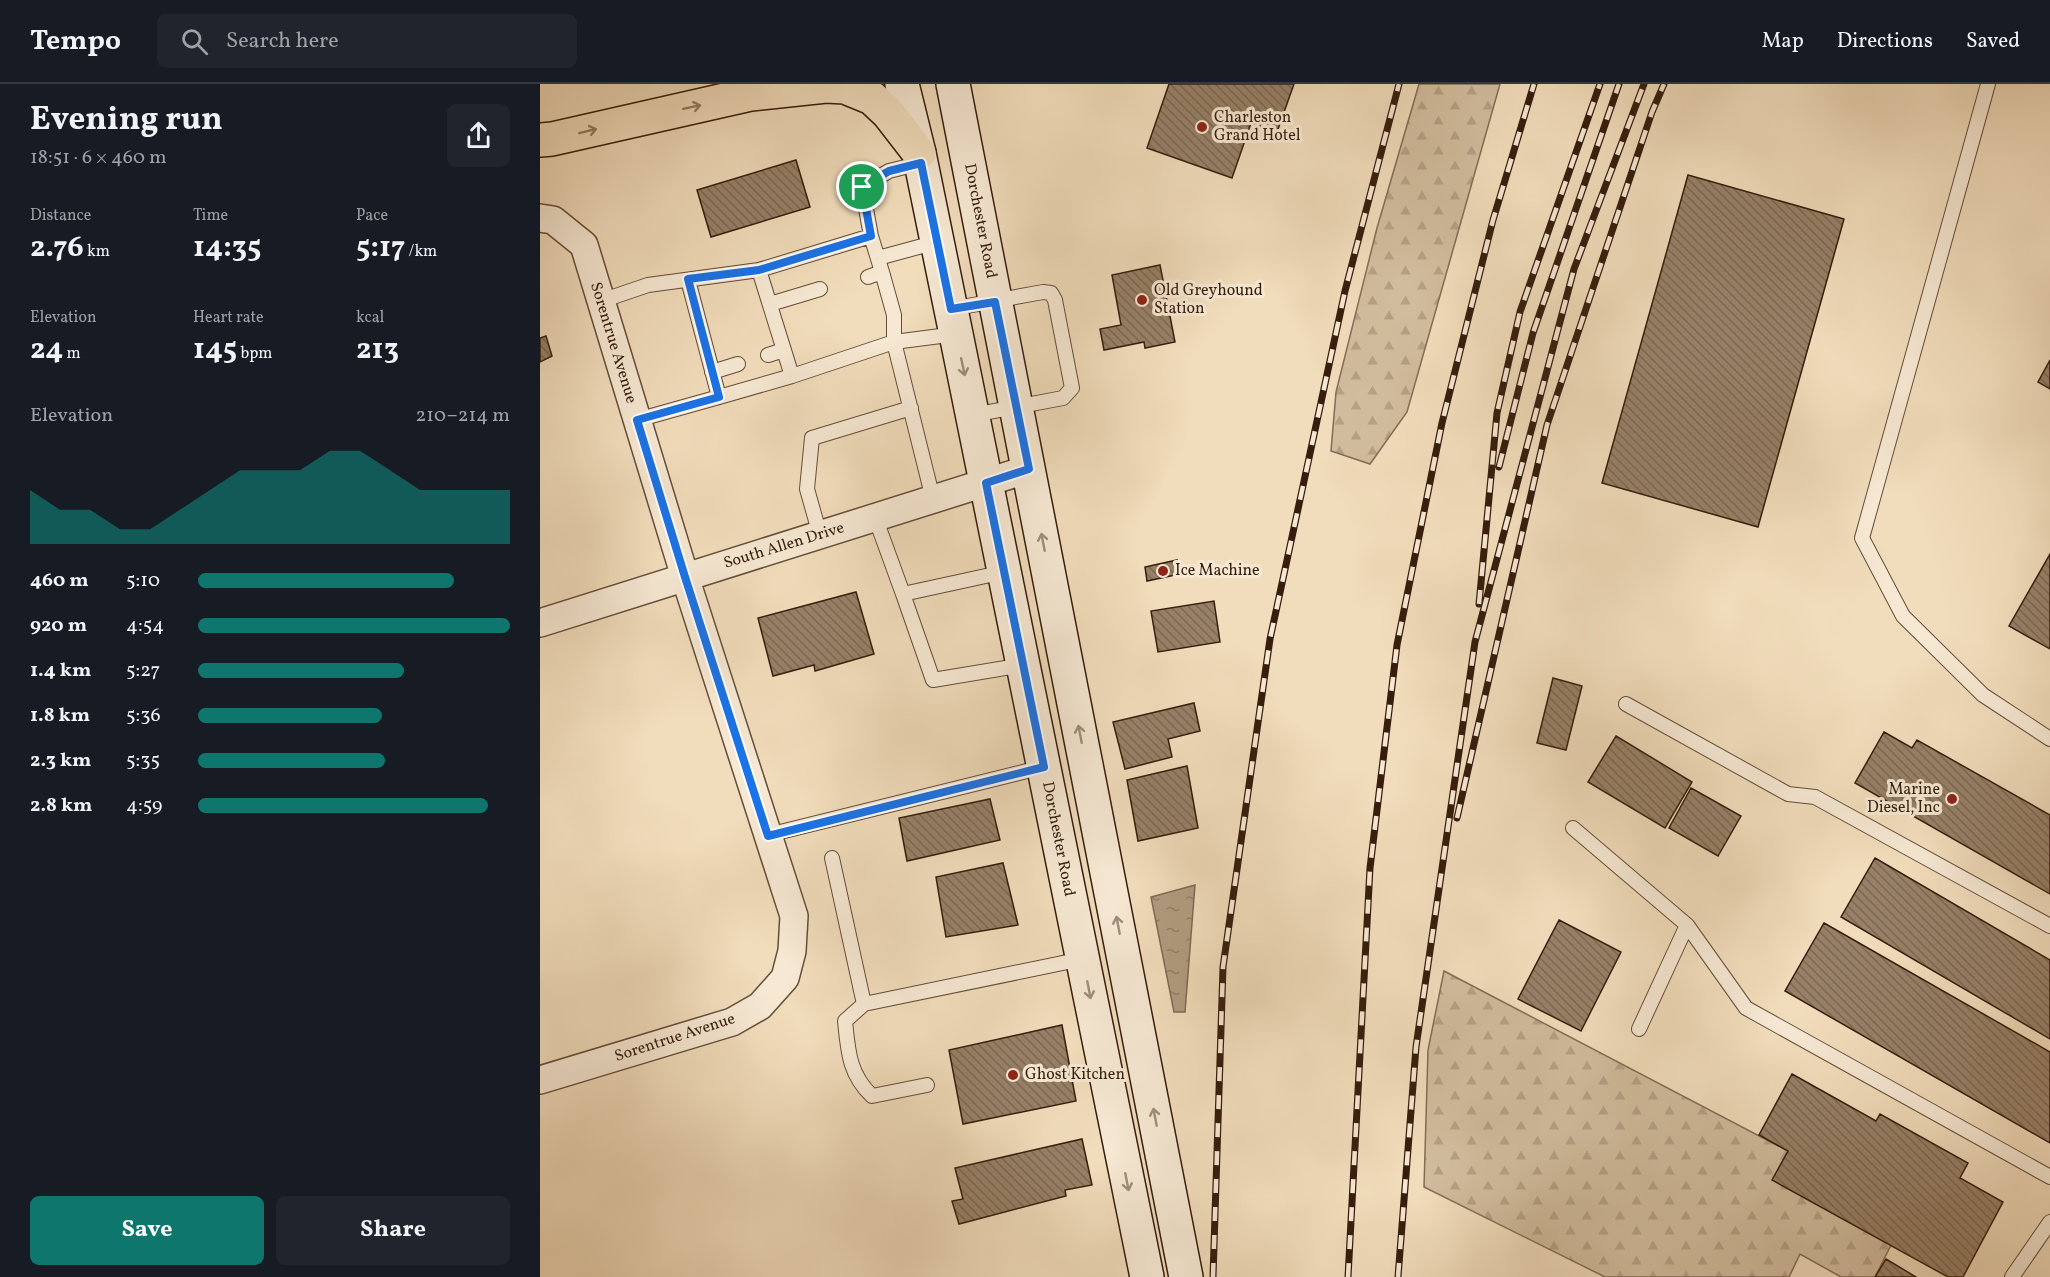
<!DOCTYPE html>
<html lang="en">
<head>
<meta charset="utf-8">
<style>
  :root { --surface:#171b24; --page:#20242c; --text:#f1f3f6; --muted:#9ea1a6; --line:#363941; --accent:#0f766e }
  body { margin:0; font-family:Vollkorn,serif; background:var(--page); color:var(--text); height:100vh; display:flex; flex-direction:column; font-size:22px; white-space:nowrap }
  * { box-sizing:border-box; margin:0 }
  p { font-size:20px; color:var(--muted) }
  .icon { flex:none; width:33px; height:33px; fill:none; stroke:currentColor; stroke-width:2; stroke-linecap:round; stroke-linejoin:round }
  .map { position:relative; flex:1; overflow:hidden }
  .panel { display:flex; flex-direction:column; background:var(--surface); width:540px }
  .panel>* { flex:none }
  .pin { position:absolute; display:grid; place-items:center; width:51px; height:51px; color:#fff; margin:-26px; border:3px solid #fff; border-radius:50%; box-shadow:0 2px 6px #0007 }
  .round { display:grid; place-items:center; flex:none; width:63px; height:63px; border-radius:9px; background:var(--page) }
  .summary { display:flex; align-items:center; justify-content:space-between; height:102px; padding:0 30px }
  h1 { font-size:33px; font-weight:700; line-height:45px }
  .stats { display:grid; grid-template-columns:repeat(3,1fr); gap:9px; height:102px; padding:6px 30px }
  .stats div { display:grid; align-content:center }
  .stats b { font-size:30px; font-weight:700 }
  .stats small { font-size:16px; font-weight:400 }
  .stats p { font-size:16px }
  .chart { height:168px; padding:12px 30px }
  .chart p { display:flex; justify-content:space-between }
  .chart svg { width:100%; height:108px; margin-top:6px; fill:var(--accent); opacity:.7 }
  .primary-button { display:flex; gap:12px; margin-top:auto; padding:12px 30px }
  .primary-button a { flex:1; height:69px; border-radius:9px; background:var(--accent); color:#fff; font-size:24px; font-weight:700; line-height:69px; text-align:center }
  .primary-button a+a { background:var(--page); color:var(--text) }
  ul { padding:0 30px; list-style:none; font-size:20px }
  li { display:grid; grid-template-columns:96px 72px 1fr; align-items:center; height:45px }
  li i { height:15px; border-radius:8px; background:var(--accent) }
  header { display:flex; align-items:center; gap:36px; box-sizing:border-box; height:84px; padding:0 30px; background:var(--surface); border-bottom:2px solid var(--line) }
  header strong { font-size:28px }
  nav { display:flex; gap:33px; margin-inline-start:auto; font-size:21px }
  .search { width:420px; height:54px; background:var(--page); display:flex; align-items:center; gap:15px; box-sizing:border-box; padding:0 21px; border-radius:9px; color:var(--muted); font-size:22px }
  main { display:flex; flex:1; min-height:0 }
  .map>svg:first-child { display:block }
</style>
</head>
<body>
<header>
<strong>Tempo</strong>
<div class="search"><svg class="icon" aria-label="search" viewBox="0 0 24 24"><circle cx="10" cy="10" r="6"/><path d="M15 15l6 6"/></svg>Search here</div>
<nav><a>Map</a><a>Directions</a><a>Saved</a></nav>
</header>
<main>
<section class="panel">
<div class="summary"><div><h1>Evening run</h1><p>18:51 · 6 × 460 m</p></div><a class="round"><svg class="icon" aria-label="share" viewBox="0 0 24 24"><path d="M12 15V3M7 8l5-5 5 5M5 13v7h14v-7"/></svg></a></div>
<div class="stats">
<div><p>Distance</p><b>2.76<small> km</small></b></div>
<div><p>Time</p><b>14:35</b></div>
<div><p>Pace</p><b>5:17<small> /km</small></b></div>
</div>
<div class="stats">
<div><p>Elevation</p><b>24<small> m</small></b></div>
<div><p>Heart rate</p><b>145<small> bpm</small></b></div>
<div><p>kcal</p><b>213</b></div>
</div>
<div class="chart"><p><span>Elevation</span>210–214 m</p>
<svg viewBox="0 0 160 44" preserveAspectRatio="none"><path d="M0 44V22L10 30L20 30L30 38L40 38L50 30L60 22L70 14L80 14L90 14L100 6L110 6L120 14L130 22L140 22L150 22L160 22V44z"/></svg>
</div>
<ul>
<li><b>460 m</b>5:10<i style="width:82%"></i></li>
<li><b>920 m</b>4:54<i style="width:100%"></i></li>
<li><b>1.4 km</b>5:27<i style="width:66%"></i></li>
<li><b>1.8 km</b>5:36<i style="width:59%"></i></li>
<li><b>2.3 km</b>5:35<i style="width:60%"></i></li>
<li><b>2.8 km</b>4:59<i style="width:93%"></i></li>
</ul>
<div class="primary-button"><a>Save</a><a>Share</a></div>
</section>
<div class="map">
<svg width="1510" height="1193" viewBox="0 0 1510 1193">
  <defs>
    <pattern id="forest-firs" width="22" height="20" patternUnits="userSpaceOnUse" patternTransform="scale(1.5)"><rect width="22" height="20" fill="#d1bc9d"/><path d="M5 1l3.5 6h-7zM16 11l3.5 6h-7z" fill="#b4a186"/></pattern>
    <pattern id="water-ripples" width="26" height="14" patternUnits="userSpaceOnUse" patternTransform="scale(1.5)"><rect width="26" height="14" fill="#b19b80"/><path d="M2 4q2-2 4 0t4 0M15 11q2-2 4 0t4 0" fill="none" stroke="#917e67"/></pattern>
    <pattern id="building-back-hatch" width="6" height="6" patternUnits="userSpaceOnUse" patternTransform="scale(1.5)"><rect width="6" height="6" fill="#978067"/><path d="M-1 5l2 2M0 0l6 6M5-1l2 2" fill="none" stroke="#7c6853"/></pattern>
  </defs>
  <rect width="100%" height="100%" fill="#f1dcbb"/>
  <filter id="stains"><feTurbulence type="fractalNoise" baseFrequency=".00333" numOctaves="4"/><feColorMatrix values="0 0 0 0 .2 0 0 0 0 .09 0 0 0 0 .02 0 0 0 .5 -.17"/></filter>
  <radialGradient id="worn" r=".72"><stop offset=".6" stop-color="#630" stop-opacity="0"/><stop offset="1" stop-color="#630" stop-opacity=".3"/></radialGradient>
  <!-- forest -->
  <path fill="url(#forest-firs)" stroke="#846c55" stroke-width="1.5" d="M879,0h81l-93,328 -37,52 -39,-13 5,-59 41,-164z
    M904,887l344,180 -15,29 118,65 -16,32h-34l-41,-23 -11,23h-184l-181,-90 4,-137z"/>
  <!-- water -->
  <path fill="url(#water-ripples)" stroke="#806952" stroke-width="1.5" d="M655,801l-10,127h-11l-23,-115z"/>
  <!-- building -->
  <path fill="url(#building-back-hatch)" stroke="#361d0d" stroke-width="1.5" d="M629,0h125l-17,48 -26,-9 -19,55 -85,-30z
    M256,76l14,47 -99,30 -14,-47z
    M1148,91l156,44 -86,308 -156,-44z
    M620,181l15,77 -30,6 -1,-6 -40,8 -4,-21 21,-4 -9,-50z
    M6,252l6,20 -12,6v-24z
    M1510,276v29l-12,-7z
    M1510,470v95l-41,-23z
    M637,476l3,14 -33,7 -2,-14z
    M316,508l18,62 -59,17 -1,-6 -41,11 -15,-58z
    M674,517l6,41 -62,10 -7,-41z
    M1013,594l29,8 -16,64 -29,-7z
    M654,619l6,28 -32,8 4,18 -47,12 -12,-47z
    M1344,648l28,16 5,-8 133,75v79l-195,-111z
    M1076,652l76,46 -27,46 -77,-46z
    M647,682l11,62 -60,13 -11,-61z
    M1151,704l50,28 -23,40 -49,-28z
    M450,715l10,41 -93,21 -8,-43z
    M1335,774l175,102v79l-209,-122z
    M463,779l15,62 -72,12 -10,-60z
    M1019,836l62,32 -40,79 -63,-32z
    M1284,839l226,129v91l-265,-152z
    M522,941l14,76 -113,23 -14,-74z
    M1252,990l84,47 4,-7 88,49 -8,15 43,24 -40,75h-15l-176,-97 16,-29 -29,-16z
    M542,1055l10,46 -27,5 1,6 -107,28 -7,-23 11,-2 -8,-31z
    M1346,1175l30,18h-41z"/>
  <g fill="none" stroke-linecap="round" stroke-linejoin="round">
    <!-- service casing -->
    <g stroke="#654d38" stroke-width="16">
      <path id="service" d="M1448,0l-126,454 41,78 80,79 67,44
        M338,174l59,-16
        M219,186l112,-34 -9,-49 27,-16 32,-8
        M342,188l12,43v27l39,157
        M328,193l14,-5 -11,-36
        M61,217l47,-16 111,-15 33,106 102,-34 62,-8
        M230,220l50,-15
        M411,225l92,-17 8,1 4,7 17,88 -9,10 -90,17
        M228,271l16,-5
        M172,288l26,-8
        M179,313l73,-21
        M97,336l82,-23 -31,-117
        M335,433l28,77 101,-22
        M280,451l-13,-46 5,-51 99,-30
        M363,510l30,86 90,-15
        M1086,620l162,90 27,3 235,129
        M1033,744l114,97 59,83 304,169
        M228,751l275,-68
        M292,774l32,146
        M1099,945l48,-104
        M387,1001l-55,11c-23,-22 -24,-45 -27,-75l19,-17 218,-45
        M1472,1193l38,-55"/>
    </g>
    <!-- minor casing -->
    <g stroke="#654d38" stroke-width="30">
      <path id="minor" d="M0,134l13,2 31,25 101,332 109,339 -2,35 -7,27 -25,28 -28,16 -192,58
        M0,539l489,-154"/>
    </g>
    <!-- secondary casing -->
    <g stroke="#361d0d" stroke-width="36">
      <path id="secondary" d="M362,0l17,69 37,181 191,943
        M413,0l233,1193"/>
    </g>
    <!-- motorway casing -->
    <g stroke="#361d0d" stroke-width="36">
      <path id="motorway" d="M0,56l12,-1 199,-45 75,-8 19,1 27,11 16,15 31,40"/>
    </g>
    <!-- service -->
    <use href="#service" stroke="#f6e8d3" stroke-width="14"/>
    <!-- minor -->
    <use href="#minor" stroke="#f6e8d3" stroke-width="27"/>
    <!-- secondary -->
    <use href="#secondary" stroke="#f6e8d3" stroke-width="33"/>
    <!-- motorway -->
    <use href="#motorway" stroke="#f1dcbb" stroke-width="33"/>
    <!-- rail casing -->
    <g stroke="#361d0d" stroke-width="7">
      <path id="rail" d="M959,383l34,-134 86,-249
        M939,520l18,-191 23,-101 80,-228
        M917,734l90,-393 105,-313 12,-28
        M673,1193l10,-310 47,-328 75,-348 54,-207
        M808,1193l22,-409 27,-223 45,-222 51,-203 41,-136
        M858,1193l18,-230 59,-405 99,-373 70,-185"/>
    </g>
    <!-- rail -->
    <use href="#rail" stroke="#f6e8d3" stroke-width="4.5" stroke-dasharray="14" stroke-linecap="butt"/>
  </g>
  <!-- one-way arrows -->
  <defs><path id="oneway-shaft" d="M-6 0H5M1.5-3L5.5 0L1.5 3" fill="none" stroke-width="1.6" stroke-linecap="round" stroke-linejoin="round" transform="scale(1.5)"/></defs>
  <g stroke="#947c64">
    <use href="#oneway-shaft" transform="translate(152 23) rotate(-12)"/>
    <use href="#oneway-shaft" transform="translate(48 47) rotate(-14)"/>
  </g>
  <g stroke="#a08d7a">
    <use href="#oneway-shaft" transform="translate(423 283) rotate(78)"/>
    <use href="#oneway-shaft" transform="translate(503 458) rotate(-101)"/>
    <use href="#oneway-shaft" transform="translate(540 650) rotate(-101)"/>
    <use href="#oneway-shaft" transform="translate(578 841) rotate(-101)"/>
    <use href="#oneway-shaft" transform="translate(549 906) rotate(79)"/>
    <use href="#oneway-shaft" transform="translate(615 1033) rotate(-101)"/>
    <use href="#oneway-shaft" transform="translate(587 1098) rotate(79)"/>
  </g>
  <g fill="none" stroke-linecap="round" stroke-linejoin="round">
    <!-- route casing -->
    <g stroke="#fff" stroke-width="12">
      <path id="route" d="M381,79l30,146 44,-7 34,167 -43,14 58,284 -276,69 -83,-259 -48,-157 82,-23 -31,-118 71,-9 112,-34 -9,-49 27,-16z"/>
    </g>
    <!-- route -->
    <use href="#route" stroke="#1a73e8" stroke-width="8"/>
  </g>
  <!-- markers -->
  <g fill="#8f2418" stroke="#f6e8d3" stroke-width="2">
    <circle cx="662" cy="43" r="6"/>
    <circle cx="602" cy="216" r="6"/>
    <circle cx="623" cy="487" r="6"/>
    <circle cx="1412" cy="715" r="6"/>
    <circle cx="473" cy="991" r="6"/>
  </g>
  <g text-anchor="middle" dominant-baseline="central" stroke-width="6" stroke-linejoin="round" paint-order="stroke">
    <!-- poi labels -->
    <g font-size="16" fill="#361d0d" stroke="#f6e8d3" text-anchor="start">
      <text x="674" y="34">Charleston<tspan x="674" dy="18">Grand Hotel</tspan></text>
      <text x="614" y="207">Old Greyhound<tspan x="614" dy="18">Station</tspan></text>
      <text x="635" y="487">Ice Machine</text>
      <text x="1400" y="706" text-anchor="end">Marine<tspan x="1400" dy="18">Diesel, Inc</tspan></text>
      <text x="485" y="991">Ghost Kitchen</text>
    </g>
    <!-- street labels -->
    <g font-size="16" fill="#361d0d" stroke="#f6e8d3">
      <text transform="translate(440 137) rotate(79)">Dorchester Road</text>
      <text transform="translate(73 259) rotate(73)">Sorentrue Avenue</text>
      <text transform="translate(244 462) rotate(-17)">South Allen Drive</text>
      <text transform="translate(518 755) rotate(79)">Dorchester Road</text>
      <text transform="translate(135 954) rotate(-18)">Sorentrue Avenue</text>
    </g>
  </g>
  <rect width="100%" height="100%" filter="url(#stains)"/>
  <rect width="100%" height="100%" fill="url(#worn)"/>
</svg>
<div class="pin" style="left:322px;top:103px;background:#1e9e55"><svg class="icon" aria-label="arrive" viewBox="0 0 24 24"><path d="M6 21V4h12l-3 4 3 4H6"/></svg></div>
</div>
</main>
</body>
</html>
